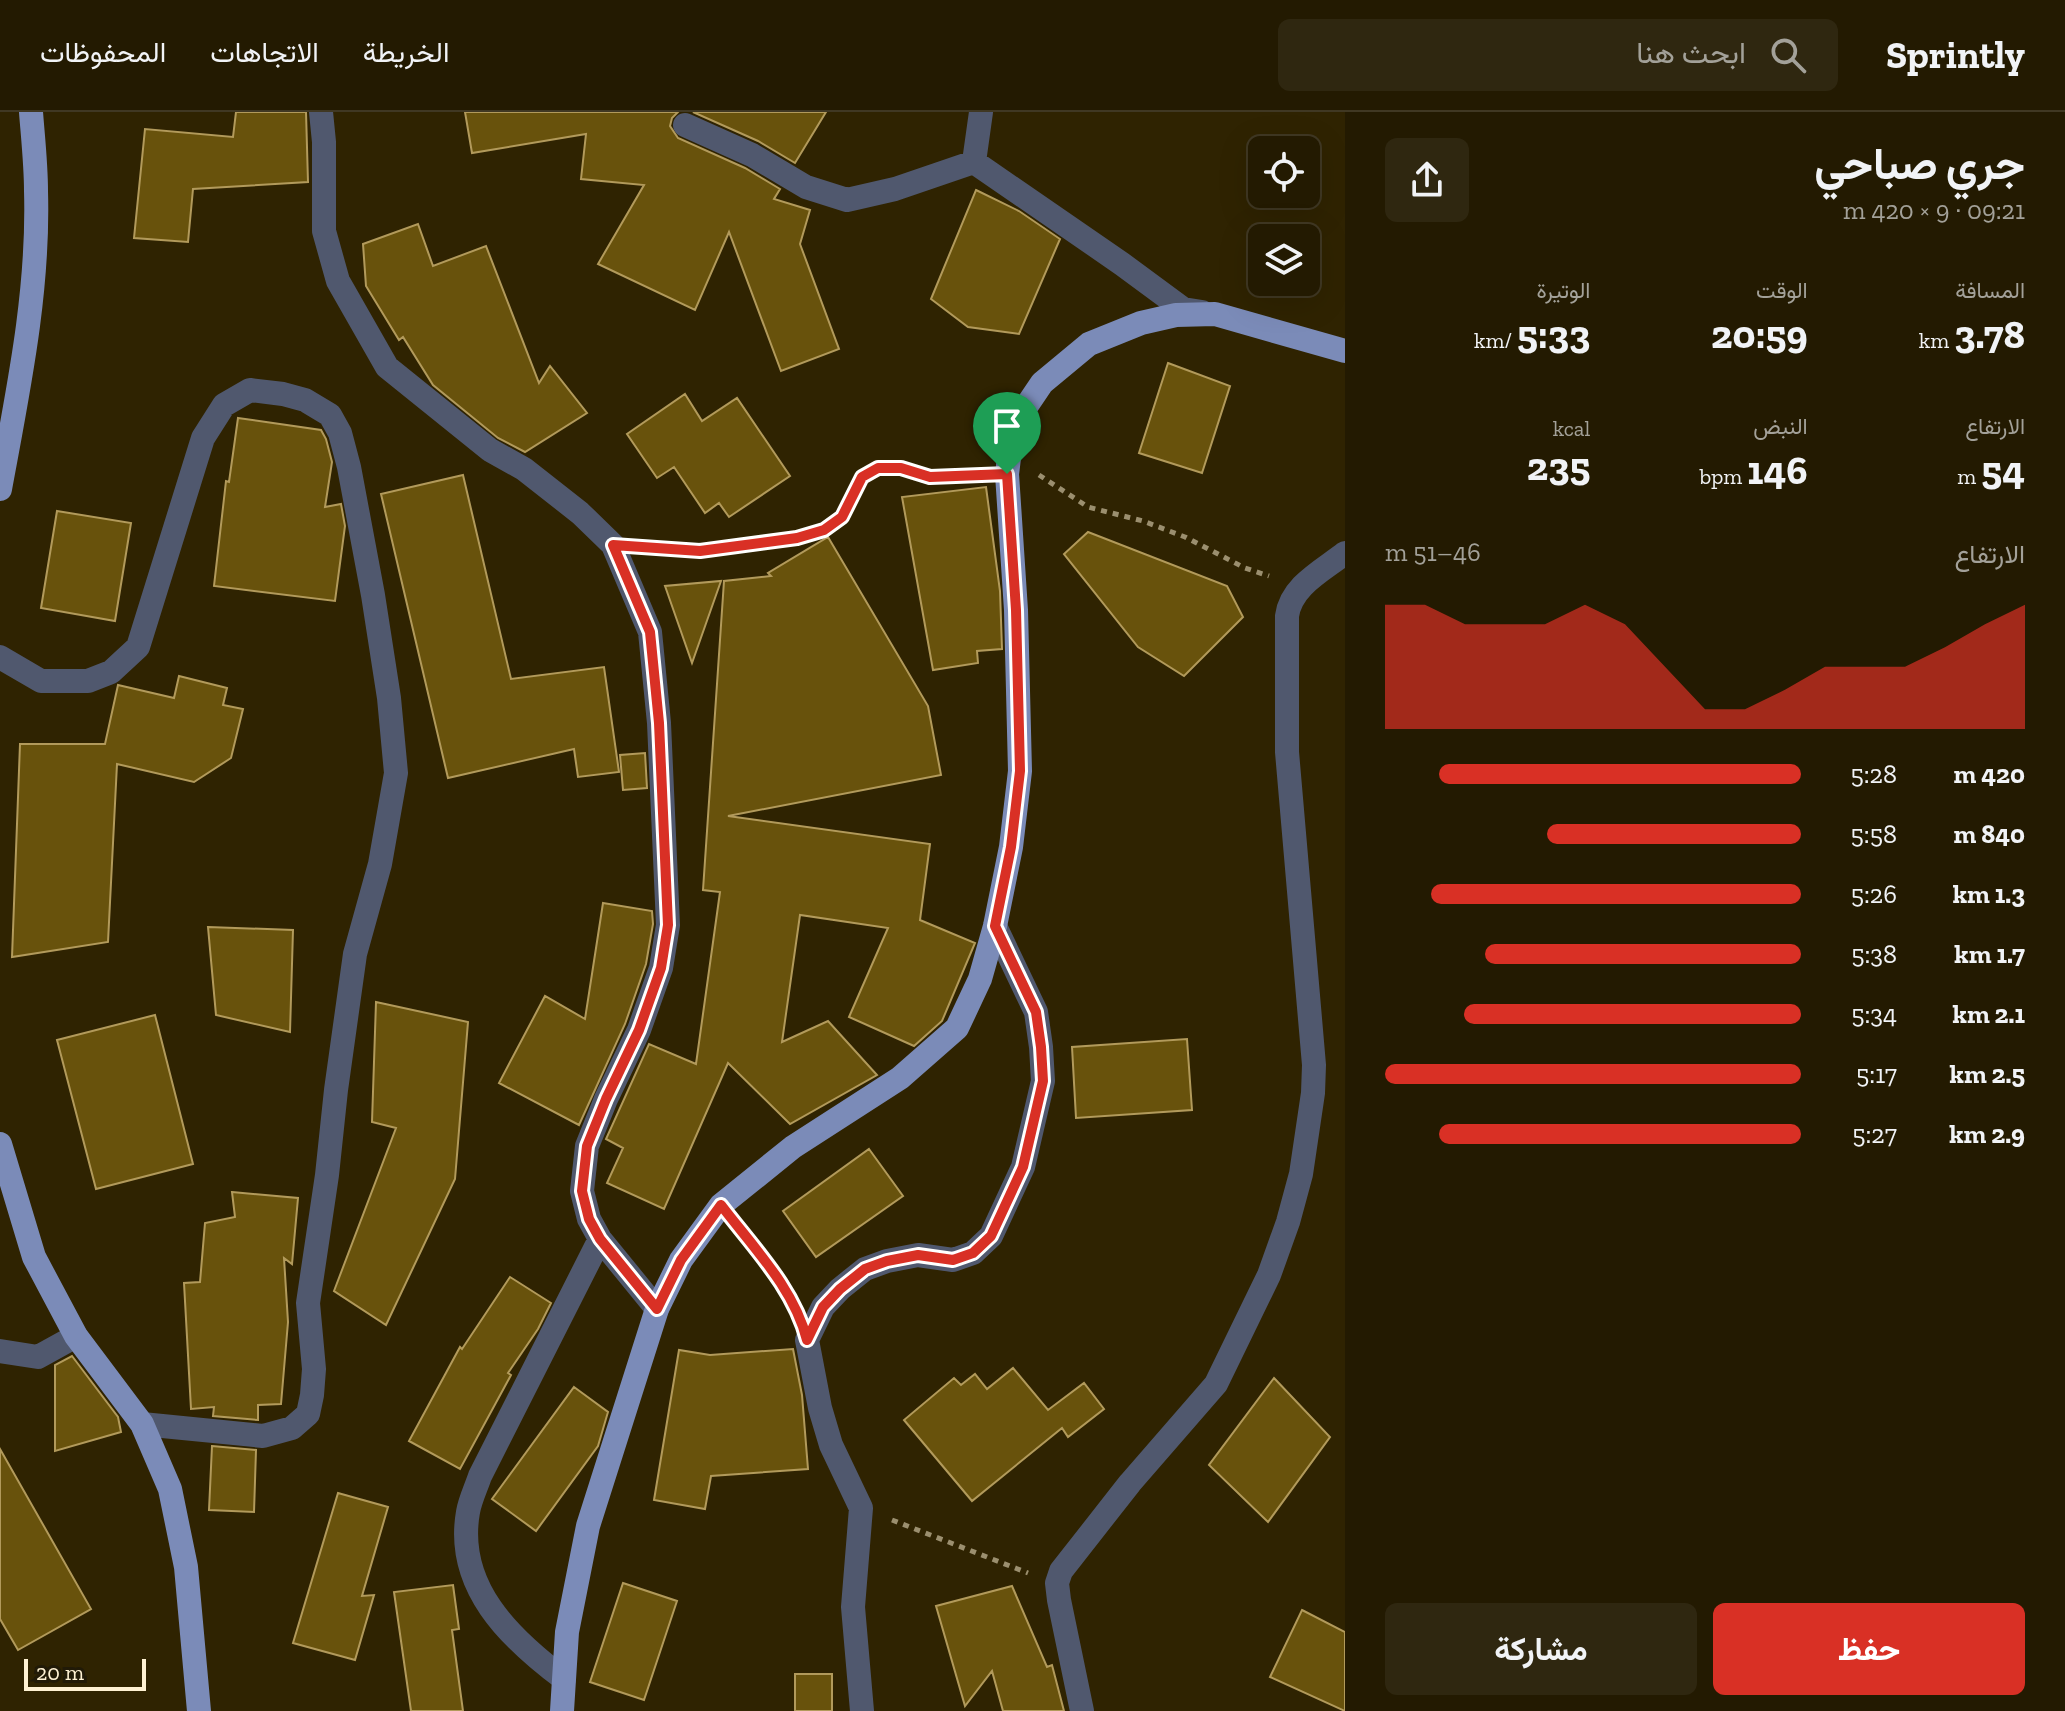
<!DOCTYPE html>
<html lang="ar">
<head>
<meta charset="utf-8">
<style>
  :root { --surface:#231a01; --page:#2f2710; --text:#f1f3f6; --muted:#a3a199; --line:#403823; --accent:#d93025 }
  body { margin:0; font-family:"Zilla Slab",Vazirmatn,serif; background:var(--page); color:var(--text); direction:rtl; height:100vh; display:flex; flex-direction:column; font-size:30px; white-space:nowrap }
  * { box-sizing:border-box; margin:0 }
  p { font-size:26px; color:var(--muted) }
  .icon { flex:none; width:44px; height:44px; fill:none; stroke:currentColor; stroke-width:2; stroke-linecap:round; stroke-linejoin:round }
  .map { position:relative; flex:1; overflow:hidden; direction:ltr }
  .drawer { display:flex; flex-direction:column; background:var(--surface); width:720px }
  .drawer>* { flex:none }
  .tools { position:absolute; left:1248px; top:24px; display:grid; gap:16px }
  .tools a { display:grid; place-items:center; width:72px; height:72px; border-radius:12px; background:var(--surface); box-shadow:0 8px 32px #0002,0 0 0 2px var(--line); font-size:40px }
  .scale { position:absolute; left:24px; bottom:20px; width:122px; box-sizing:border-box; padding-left:8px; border:4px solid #fff2d3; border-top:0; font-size:22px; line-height:28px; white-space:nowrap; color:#fff2d3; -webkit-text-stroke:6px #211a07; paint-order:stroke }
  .pin { position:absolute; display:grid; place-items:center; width:68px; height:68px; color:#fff; margin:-82px -34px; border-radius:50% 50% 50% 0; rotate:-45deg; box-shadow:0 0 8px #0007 }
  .pin .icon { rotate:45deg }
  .round { display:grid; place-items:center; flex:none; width:84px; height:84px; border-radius:12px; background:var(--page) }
  .headline { display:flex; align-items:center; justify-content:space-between; height:136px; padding:0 40px }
  h1 { font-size:44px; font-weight:700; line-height:60px }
  .metrics { display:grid; grid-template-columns:repeat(3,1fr); gap:12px; height:136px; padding:8px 40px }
  .metrics div { display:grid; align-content:center }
  .metrics b { font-size:40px; font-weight:700 }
  .metrics small { font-size:22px; font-weight:400 }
  .metrics p { font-size:22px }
  .chart { height:224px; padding:16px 40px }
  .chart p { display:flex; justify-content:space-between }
  .chart svg { width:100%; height:144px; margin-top:8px; fill:var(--accent); opacity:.7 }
  .cta { display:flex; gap:16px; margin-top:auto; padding:16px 40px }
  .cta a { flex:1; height:92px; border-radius:12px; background:var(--accent); color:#fff; font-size:32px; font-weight:700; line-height:92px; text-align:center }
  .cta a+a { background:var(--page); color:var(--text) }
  ul { padding:0 40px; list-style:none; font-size:26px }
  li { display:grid; grid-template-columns:128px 96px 1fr; align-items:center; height:60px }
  li i { height:20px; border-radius:10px; background:var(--accent) }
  header { display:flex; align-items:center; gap:48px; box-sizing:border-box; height:112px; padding:0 40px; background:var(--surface); border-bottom:2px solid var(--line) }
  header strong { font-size:38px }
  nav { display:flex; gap:44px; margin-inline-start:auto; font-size:28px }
  .search { width:560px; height:72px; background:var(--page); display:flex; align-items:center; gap:20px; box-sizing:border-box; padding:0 28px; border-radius:12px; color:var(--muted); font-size:30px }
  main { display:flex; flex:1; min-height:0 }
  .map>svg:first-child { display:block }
</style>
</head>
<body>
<header>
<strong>Sprintly</strong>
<div class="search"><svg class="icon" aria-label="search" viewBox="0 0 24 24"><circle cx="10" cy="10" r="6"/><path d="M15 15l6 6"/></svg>ابحث هنا</div>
<nav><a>الخريطة</a><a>الاتجاهات</a><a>المحفوظات</a></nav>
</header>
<main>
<section class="drawer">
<div class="headline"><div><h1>جري صباحي</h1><p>09:21 · 9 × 420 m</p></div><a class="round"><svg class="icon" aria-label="share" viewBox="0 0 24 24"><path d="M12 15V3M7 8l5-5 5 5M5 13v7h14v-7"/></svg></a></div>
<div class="metrics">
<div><p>المسافة</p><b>3.78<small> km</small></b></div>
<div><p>الوقت</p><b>20:59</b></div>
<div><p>الوتيرة</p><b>5:33<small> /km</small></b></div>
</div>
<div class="metrics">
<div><p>الارتفاع</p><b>54<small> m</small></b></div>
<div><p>النبض</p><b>146<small> bpm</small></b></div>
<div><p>kcal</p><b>235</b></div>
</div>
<div class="chart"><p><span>الارتفاع</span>46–51 m</p>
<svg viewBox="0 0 160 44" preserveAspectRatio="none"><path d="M0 44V6L10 6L20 12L30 12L40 12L50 6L60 12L70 25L80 38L90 38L100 32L110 25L120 25L130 25L140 19L150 12L160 6V44z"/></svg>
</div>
<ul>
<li><b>420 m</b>5:28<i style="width:87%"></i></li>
<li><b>840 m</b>5:58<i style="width:61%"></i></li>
<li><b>1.3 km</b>5:26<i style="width:89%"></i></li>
<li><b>1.7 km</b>5:38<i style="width:76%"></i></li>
<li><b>2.1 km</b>5:34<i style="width:81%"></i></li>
<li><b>2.5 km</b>5:17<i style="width:100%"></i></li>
<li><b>2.9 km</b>5:27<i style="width:87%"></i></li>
</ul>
<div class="cta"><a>حفظ</a><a>مشاركة</a></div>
</section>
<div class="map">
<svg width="1345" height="1599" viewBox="0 0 1345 1599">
  <rect width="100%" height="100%" fill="#2f2301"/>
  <!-- building -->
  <path fill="#68520c" stroke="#b29a5b" stroke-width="2" d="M236,0h70l2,70 -115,7 -5,53 -54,-4 11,-109 88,8z
    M465,0h213l-6,6 -2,8 8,12 67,30 35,21 -6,10 36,11 -10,34 39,105 -58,22 -52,-139 -34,78 -97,-46 46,-79 -63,-6 5,-45 -114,19z
    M693,0h133l-31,51 -37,-22z
    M976,78l43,21 41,28 -41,95 -51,-7 -37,-28z
    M418,112l15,42 53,-20 53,137 11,-17 37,47 -62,39 -27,-14 -65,-53 -30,-48 -4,3 -33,-54 -3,-42z
    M1168,251l62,23 -28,87 -63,-20z
    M685,282l17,27 35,-23 53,78 -61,41 -10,-14 -14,10 -31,-46 -17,11 -30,-44z
    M238,306l83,12 5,9 6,23 -7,45 16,-3 4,22 -10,75 -121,-15 12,-105 3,1z
    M463,363l48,204 93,-12 15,105 -41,5 -4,-28 -126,29 -67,-284z
    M986,375l14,104 2,58 -25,2 1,12 -45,7 -31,-173z
    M57,399l74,12 -16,98 -74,-13z
    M1088,420l139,54 16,31 -59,59 -46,-29 -74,-93z
    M828,425l100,169 13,69 -213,41 202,28 -10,76 55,23 -33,78 -28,25 -65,-29 39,-89 -88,-13 -18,127 46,-21 49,54 -87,49 -62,-61 -64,146 -57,-26 16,-35 -17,-9 43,-95 47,20 24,-172 -17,-2 21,-309 47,-5 -3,-3z
    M721,469l-29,82 -27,-77z
    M179,564l48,12 -4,17 20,4 -12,49 -37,24 -77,-18 -9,178 -96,15 8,-213h85l13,-59 56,13z
    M645,641l2,35 -24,2 -3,-35z
    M603,791l49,8 1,13 -7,40 -21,60 -46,101 -80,-42 46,-87 40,23z
    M208,815l85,3 -3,102 -74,-17z
    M376,890l92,20 -13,157 -69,146 -52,-34 62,-163 -24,-6z
    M155,903l38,149 -97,25 -39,-149z
    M1187,927l5,71 -116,8 -4,-71z
    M869,1037l34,47 -87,61 -33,-46z
    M232,1080l66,6 -6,66 -8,-6 4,64 -7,82 -23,1v15l-45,-4 1,-9 -23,2 -7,-126 16,-1 5,-59 30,-6z
    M510,1165l41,26 -13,26 -30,44 3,2 -51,94 -51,-28 51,-94 2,2z
    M793,1237l9,46 6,74 -97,7 -6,33 -51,-9 25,-150 31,5z
    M72,1244l46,61 3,15 -66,19v-86z
    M1013,1256l35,42 36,-27 20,26 -36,28 -6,-9 -90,73 -68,-81 50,-42 7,7 14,-11 12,15z
    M1274,1266l56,59 -62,85 -59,-57z
    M574,1275l34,25 -10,34 -62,85 -44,-32z
    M212,1334l44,4 -2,62 -45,-2z
    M0,1337l91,160 -73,41 -18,-31z
    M338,1381l50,14 -26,89 12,-1 -19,65 -62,-17z
    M623,1471l54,18 -33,99 -54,-18z
    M453,1473l6,44 -7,1 11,81h-52l-17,-119z
    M1012,1474l35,81 5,-2 12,46h-61l-11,-40 -27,35 -29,-100z
    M1302,1498l43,22v79l-75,-34z
    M795,1562h37v37h-37z"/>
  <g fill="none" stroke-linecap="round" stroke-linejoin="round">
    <!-- path -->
    <path stroke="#9b8f6f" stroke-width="5" stroke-dasharray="6 6" stroke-linecap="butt" d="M1039,363l49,32 55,14 42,16 60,31 24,8
      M651,436l49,3 97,-13 27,-8 18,-13 20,-40 16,-9h23l29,9 48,-2
      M741,1119l51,69
      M892,1408l136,53"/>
    <!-- minor -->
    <path stroke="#50586e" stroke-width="24" d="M321,0l3,30v89l14,50 49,86 103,83 34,19 56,44 33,32 37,87 9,91 9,202 -7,43 -22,62 -33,69 -19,47 -5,45 7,28 11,20 57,70
      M981,0l-7,50 148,102 61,45 19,3
      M685,13l67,30 54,32 41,13 48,-11 79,-27
      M0,545l41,24h47l23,-9 27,-25 65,-209 21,-33 26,-15 33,4 22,6 25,15 10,18 9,34 24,128 16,103 7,75 -16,91 -25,90 -19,136 -9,85 -19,128 6,66 -2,26 -4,19 -16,14 -29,8 -121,-12
      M0,1239l38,6 38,-21
      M564,1567c-55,-41 -109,-93 -96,-167 2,-12 8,-24 12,-36l120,-237
      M862,1599l-9,-104 8,-99 -30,-63 -11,-37 -13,-68 16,-33 17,-18 25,-20 22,-8 31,-6 35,5 20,-7 18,-17 32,-69 20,-86 -2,-34 -5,-35 -41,-86
      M1082,1599l-23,-111 -2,-17 4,-12 69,-88 86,-99 53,-109 19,-53 13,-48 12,-81 1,-28 -27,-313v-136c4,-30 35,-45 58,-63"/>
    <!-- major -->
    <path stroke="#7b8bb8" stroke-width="24" d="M0,377c18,-98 39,-197 36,-298 0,-26 -3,-53 -5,-79
      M0,1032l34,113 42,79 66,88 28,65 16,78 13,144
      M562,1599l5,-79 21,-106 69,-217 24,-49 40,-55 72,-58 107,-69 57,-50 23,-49 15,-53 16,-79 9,-76 -4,-161 -9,-136 6,-48 29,-43 47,-39 52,-21 35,-8 39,-1 130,37"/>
  </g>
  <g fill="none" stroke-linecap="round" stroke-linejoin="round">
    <!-- route casing -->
    <g stroke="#fff" stroke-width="16">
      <path id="route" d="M878,356h23l29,9 77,-3 9,136 4,161 -9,76 -16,79 41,86 5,35 2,34 -20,86 -32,69 -18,17 -20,7 -35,-5 -31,6 -22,8 -25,20 -17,18 -16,33c-13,-52 -55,-94 -86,-135l-40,55 -24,49 -57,-70 -11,-20 -7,-28 5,-45 19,-47 33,-69 22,-62 7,-43 -9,-202 -9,-91 -37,-87 87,6 97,-13 27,-8 18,-13 20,-40z"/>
    </g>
    <!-- route -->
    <use href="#route" stroke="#d93025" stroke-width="10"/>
  </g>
</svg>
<div class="tools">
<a><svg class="icon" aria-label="locate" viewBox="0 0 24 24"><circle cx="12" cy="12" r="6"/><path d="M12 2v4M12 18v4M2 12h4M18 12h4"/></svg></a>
<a><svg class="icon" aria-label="layers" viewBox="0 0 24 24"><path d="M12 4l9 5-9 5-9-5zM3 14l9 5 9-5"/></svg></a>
</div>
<div class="scale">20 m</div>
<div class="pin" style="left:1007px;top:362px;background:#1e9e55"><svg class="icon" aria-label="arrive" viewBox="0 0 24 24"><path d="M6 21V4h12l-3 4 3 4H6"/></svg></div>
</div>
</main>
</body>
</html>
